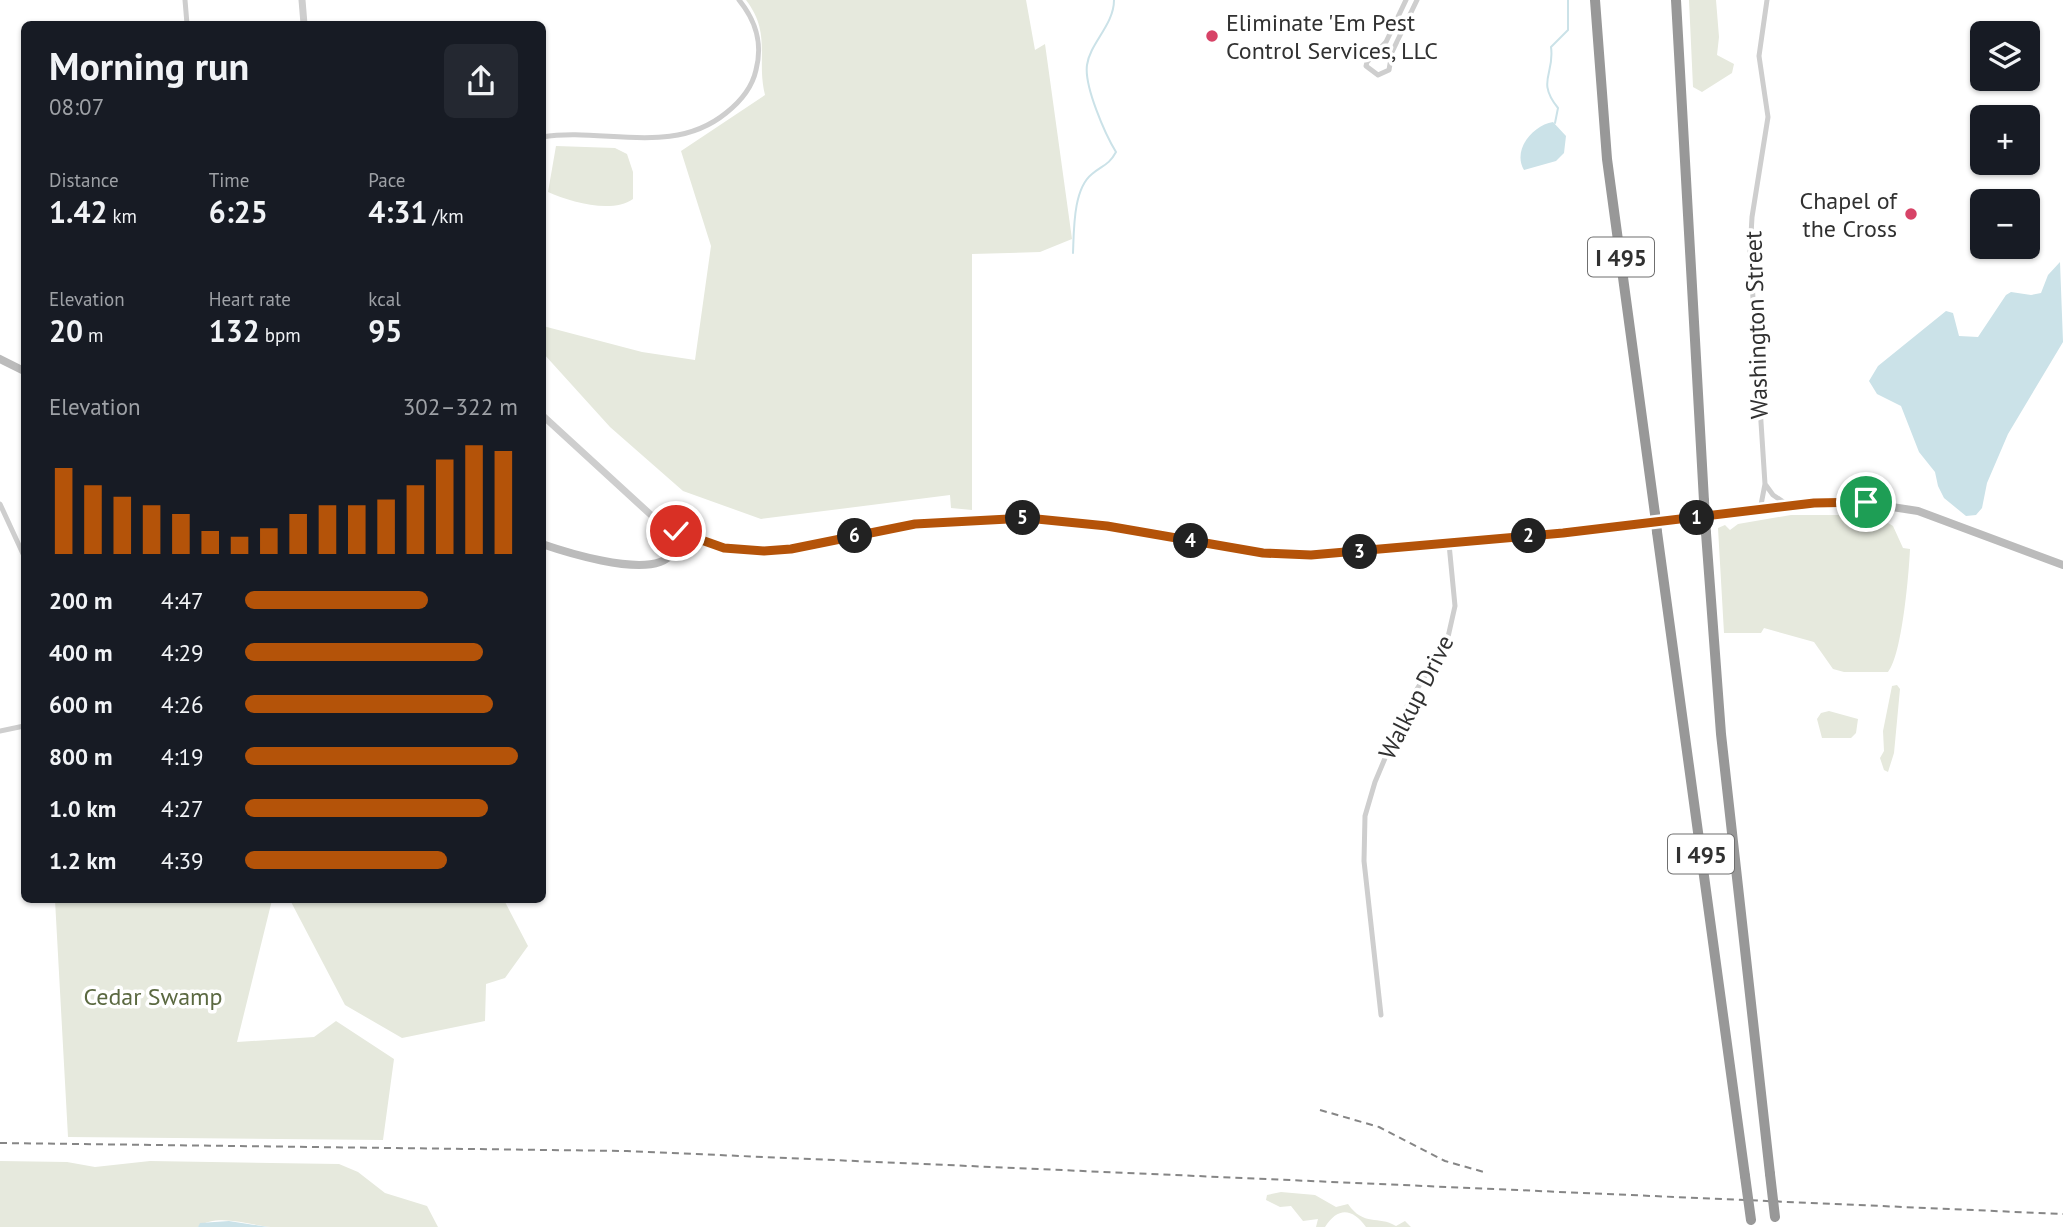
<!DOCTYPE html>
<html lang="en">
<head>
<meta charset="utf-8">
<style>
  :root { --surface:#171b24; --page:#242831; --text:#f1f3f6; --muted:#9ea1a6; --accent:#b45309 }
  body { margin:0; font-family:"PT Sans",sans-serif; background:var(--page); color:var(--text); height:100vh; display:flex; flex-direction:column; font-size:26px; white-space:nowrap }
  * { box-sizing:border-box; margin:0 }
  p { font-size:23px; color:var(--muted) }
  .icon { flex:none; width:38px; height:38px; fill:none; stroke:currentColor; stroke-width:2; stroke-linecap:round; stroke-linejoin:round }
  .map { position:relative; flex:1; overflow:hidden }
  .sheet { position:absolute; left:21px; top:21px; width:525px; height:882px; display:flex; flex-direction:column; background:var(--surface); border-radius:10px; box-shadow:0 2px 5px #0004 }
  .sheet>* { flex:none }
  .fabs { position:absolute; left:1970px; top:21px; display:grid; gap:14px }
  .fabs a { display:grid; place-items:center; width:70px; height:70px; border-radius:10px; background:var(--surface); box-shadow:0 2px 5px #0004; font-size:35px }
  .pin { position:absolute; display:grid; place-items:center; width:60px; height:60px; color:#fff; margin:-30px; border:4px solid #fff; border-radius:50%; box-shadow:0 2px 7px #0007 }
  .km { position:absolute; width:35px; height:35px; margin:-18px; border-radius:50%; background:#222; color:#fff; font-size:19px; line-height:35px; text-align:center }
  .round { display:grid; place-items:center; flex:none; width:74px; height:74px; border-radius:10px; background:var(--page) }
  .summary { display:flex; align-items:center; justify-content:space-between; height:119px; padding:0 28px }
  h1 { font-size:38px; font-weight:700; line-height:52px }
  .metrics { display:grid; grid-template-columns:repeat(3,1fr); gap:10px; height:119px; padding:7px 28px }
  .metrics div { display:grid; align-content:center }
  .metrics b { font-size:30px; font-weight:700 }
  .metrics small { font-size:19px; font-weight:400 }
  .metrics p { font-size:19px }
  .chart { height:196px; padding:14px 28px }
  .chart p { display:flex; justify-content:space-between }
  .chart svg { width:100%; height:126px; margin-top:7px; stroke:var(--accent); stroke-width:6 }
  ul { padding:0 28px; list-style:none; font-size:23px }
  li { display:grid; grid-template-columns:112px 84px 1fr; align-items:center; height:52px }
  li i { height:18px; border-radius:9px; background:var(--accent) }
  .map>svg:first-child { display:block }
</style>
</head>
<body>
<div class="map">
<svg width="2063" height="1227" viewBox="0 0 2063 1227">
  <rect width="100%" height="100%" fill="#fff"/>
  <!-- green -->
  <path fill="#e6e9dd" d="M746,0h280l9,50 10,-6 27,195 -32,13 -68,2v256l-21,-2 -1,-13 -189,24 -78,-28 -73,-64 -67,-74v-27l99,26 53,8 16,-114 -30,-95 84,-56c-9,-36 7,-61 -19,-95z
    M1689,0h27l3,37 -2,18 17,9 -2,9 -30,19 -9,-5z
    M556,146l59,2 12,6 6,18v27c-21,15 -63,3 -85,-7z
    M1791,515h84l18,11 10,22 7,1c-1,24 -8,107 -22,123h-44l-11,-3 -19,-27 -50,-14 -3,5h-37l-6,-105 7,-3 5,5 8,-6z
    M1897,685l3,4 -6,64 -6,19 -4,-2 -4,-12 4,-7 -1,-20 9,-45z
    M1829,711l29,8 -2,14 -5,5h-29l-5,-19 4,-6z
    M55,900h217l-35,142 77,-5 22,-16 58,38 -11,81 -315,-3z
    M290,900h214l24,46 -23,32 -19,6 -1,37 -83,17 -57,-33z
    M0,1161l67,1 28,5 55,-6 189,3 19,8 27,21 42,13 11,21c-55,0 -112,0 -167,0 -22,-2 -54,-14 -73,0h-198z
    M1281,1192l34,3 21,12 12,-3c16,23 30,11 48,22l9,-5 6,6h-45c-14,-19 -28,-20 -41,0h-9l2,-8 -15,2 -12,-15 -11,1 -14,-7 1,-5z"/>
  <!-- water -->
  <path fill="#cbe2e8" d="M1553,122l13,14 -2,17 -8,8 -32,9c-12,-20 9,-45 29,-48z
    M2060,262l3,80 -55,92 -21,49 -5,25 -6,7 -10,1 -22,-18 -6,-12 -3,-14 -16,-20 -18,-46 -24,-12 -8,-13 9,-15 68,-55 7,2 6,23 19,1 28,-42 5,-3 20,3 10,-2 7,-18z
    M229,1221l39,6h-70l2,-4z"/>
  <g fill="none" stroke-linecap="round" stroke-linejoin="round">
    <!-- stream -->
    <path stroke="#cbe2e8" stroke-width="2" d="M1555,123l3,-15c-22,-27 -3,-34 -7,-61l17,-17v-30
      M1073,253c1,-23 0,-64 19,-79 11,-9 17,-9 24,-22 -11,-18 -32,-66 -29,-87 3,-22 27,-40 27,-65"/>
    <!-- minor -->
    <path stroke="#cecece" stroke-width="5" d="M185,0l2,24
      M1406,0l-20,42 -19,20 -1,4 12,9 11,-5 3,-18 25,-52
      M542,137c62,-10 130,20 184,-24 14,-11 26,-25 30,-43 7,-27 0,-49 -17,-70
      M1765,484l8,11 15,10
      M0,504l24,52
      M1760,510l5,-26 -15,-232 2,-35 16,-100 -9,-61 8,-56
      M0,731l24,-5
      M1381,1015l-17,-154 1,-45 10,-34 32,-76 41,-69 7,-31 -6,-62"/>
    <!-- tertiary -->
    <path stroke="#cecece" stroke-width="7" d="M302,0l2,24
      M542,415l109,100 36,21"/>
    <!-- secondary -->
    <path stroke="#bbb" stroke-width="8" d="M0,359l24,12
      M542,544c29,10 90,28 118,18 12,-4 20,-16 27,-26l49,14 41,1 138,-27 112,-6 80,7 149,27 55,3 251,-22 229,-27 62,-5 65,10 145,54"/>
    <!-- motorway -->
    <path stroke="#989898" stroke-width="10" d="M1595,0l12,159 48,355
      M1676,0l28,501
      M1657,532l88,644
      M1706,533l15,201 49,440"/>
    <!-- rail -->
    <path stroke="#868686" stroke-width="2" stroke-dasharray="7 5" stroke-linecap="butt" d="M1320,1110l59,17 66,34 39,11
      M0,1143l627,8 1436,63"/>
    <!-- motorway-bridge -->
    <path stroke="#989898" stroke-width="10" d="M1704,501l2,32
      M1655,514l2,18
      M1770,1174l5,43
      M1745,1176l6,44"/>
  </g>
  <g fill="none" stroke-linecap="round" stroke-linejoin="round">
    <!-- route casing -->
    <g stroke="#fff" stroke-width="14">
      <path id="route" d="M676,531l48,17 40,3 27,-2 124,-25 112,-6 80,8 156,27 48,2 252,-22 251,-30 52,-1"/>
    </g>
    <!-- route -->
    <use href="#route" stroke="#b45309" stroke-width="9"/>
  </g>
  <!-- markers -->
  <g fill="#d74367" stroke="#fff" stroke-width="2.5">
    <circle cx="1212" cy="36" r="7"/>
    <circle cx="1911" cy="214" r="7"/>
  </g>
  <g text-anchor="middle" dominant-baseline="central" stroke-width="7" stroke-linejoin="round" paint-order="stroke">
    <!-- shield labels -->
    <g fill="#fff" stroke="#6f6f6f" stroke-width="2">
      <rect x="1588" y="237.5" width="66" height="39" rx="5"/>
      <rect x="1668" y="834.5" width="66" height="39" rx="5"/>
    </g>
    <g font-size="23" font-weight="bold" fill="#313131">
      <text x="1621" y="257">I 495</text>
      <text x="1701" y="854">I 495</text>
    </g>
    <!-- poi labels -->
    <g font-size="24" fill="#313131" stroke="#fff" text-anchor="start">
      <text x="1226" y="22">Eliminate 'Em Pest<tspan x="1226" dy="28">Control Services, LLC</tspan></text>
      <text x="1897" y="200" text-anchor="end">Chapel of<tspan x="1897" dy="28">the Cross</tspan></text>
    </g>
    <!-- street labels -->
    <g font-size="24" fill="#313131" stroke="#fff">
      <text transform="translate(1756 325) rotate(-92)">Washington Street</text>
      <text transform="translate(1416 697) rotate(-63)">Walkup Drive</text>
    </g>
    <!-- park labels -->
    <g font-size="24" fill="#5b6941" stroke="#fff">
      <text x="153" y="996">Cedar Swamp</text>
    </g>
  </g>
</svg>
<div class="fabs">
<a><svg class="icon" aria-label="layers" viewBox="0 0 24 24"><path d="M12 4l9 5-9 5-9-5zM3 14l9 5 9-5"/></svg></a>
<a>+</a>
<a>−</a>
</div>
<div class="pin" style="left:1866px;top:502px;background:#1e9e55"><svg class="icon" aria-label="arrive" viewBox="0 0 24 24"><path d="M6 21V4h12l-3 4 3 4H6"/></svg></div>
<div class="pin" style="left:676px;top:531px;background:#d93025"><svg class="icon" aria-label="check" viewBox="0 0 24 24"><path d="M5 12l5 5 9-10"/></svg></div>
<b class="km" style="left:1697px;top:518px">1</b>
<b class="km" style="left:1529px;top:536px">2</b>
<b class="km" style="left:1360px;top:552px">3</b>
<b class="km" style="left:1191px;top:541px">4</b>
<b class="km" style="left:1023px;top:518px">5</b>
<b class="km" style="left:855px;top:536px">6</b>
<section class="sheet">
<div class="summary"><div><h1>Morning run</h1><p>08:07</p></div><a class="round"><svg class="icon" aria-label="share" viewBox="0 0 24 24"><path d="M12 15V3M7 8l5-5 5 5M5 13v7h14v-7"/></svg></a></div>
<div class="metrics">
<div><p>Distance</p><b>1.42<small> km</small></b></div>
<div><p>Time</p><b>6:25</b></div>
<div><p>Pace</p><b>4:31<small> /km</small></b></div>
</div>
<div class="metrics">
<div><p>Elevation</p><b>20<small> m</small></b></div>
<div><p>Heart rate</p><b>132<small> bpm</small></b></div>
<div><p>kcal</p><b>95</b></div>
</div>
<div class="chart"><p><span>Elevation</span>302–322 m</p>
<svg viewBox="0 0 160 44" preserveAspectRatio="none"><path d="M5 44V14M15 44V20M25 44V24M35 44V27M45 44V30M55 44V36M65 44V38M75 44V35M85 44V30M95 44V27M105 44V27M115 44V25M125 44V20M135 44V11M145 44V6M155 44V8"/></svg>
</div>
<ul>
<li><b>200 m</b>4:47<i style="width:67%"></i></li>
<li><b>400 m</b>4:29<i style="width:87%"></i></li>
<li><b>600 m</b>4:26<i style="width:91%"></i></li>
<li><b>800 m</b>4:19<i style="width:100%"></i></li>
<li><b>1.0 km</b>4:27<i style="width:89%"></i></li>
<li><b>1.2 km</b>4:39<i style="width:74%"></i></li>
</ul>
</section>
</div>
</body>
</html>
